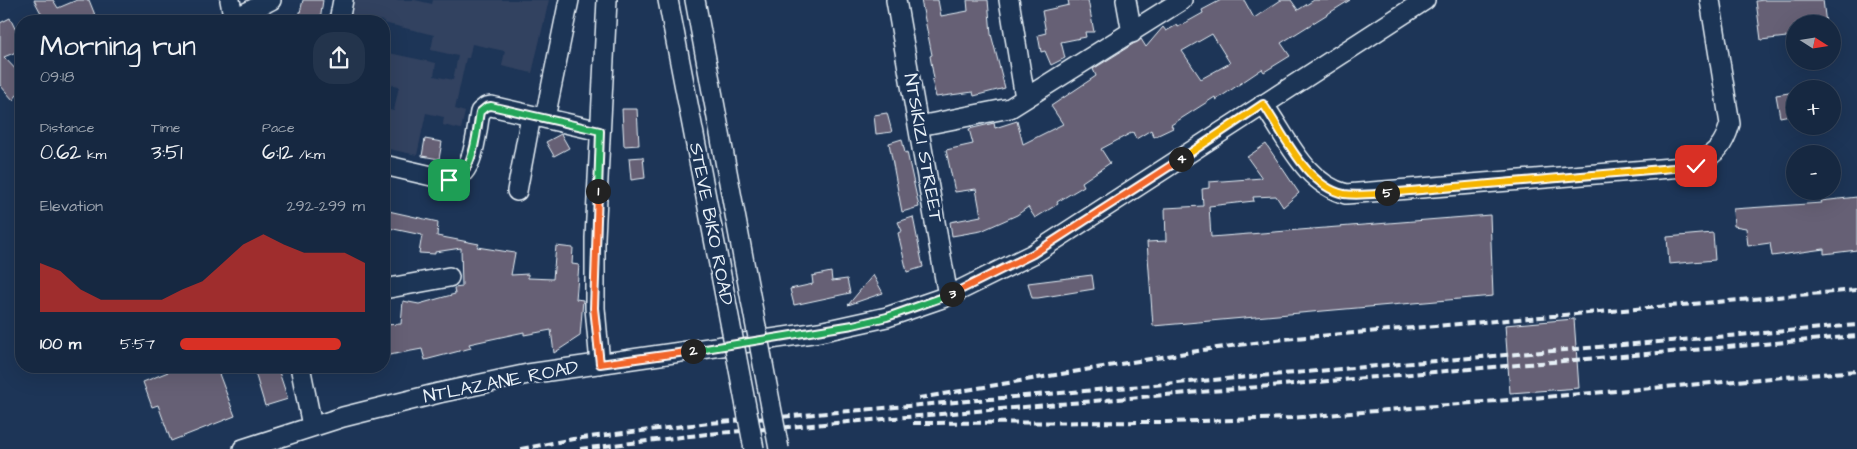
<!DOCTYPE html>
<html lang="en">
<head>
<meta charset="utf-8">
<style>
  :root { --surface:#162841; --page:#23344c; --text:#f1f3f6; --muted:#9ea6b1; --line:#35445a; --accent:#d93025 }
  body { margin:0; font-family:"Architects Daughter",sans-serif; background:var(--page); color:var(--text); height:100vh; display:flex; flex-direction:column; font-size:19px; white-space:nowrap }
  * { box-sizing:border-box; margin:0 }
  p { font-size:16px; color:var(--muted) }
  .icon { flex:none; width:28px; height:28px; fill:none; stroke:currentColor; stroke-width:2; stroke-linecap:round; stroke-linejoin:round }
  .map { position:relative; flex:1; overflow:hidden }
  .details { position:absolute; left:15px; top:15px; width:375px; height:358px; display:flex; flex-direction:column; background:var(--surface); border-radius:20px; box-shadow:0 5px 20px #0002,0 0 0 1px var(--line) }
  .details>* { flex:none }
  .needle { width:32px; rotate:102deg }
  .fabs { position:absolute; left:1786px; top:15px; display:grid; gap:10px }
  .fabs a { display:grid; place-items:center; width:55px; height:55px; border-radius:50%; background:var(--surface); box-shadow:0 5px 20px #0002,0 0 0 1px var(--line); font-size:25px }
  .pin { position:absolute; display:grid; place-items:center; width:42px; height:42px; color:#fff; margin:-21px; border-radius:10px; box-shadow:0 2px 8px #0006 }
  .km { position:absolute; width:25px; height:25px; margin:-12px; border-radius:50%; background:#222; color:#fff; font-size:14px; line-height:25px; text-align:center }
  .round { display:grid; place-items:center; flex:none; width:52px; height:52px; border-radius:20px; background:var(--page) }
  .summary { display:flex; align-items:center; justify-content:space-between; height:85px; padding:0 25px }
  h1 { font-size:28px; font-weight:600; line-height:38px }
  .stats { display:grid; grid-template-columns:repeat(3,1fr); gap:8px; height:85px; padding:5px 25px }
  .stats div { display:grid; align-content:center }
  .stats b { font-size:21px; font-weight:600 }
  .stats small { font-size:14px; font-weight:400 }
  .stats p { font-size:14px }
  .chart { height:140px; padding:10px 25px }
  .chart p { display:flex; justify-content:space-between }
  .chart svg { width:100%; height:90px; margin-top:5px; fill:var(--accent); opacity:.7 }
  ul { padding:0 25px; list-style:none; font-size:16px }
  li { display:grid; grid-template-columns:80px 60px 1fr; align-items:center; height:38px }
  li i { height:12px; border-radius:6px; background:var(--accent) }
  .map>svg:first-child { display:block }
</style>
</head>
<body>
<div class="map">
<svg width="1857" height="449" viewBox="0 0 1857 449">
  <rect width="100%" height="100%" fill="#1d3557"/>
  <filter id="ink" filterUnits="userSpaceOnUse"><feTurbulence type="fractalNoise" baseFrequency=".02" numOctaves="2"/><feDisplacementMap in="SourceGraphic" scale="10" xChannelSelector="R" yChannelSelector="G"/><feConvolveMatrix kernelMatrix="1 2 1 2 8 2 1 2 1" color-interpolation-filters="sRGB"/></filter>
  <g filter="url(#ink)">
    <!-- built -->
    <path fill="#334260" d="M351,0h64l17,4 1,-4h116l-17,73 -30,-7 3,-15 -33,-7 -3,14h-3l-11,51 10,3 -4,17 -18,-4 1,-8 -18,-4 -9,42 -33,-7v-39l10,2 5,-25 -15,-3v-31l52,11 -2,13 19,4 5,-24 -27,-6 3,-15 -50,-12v-2l-37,-6z"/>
    <!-- building -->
    <path fill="#666175" stroke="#e8f1f8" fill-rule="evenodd" d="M34,0h19l5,8 19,-8h12l6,15 -16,6h-52l15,-6z
      M303,0h20l-3,21h-22z
      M921,0h17l3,16 27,-5 -1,-11h21l3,34 14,54 -31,8 -1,-4 -37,5 -4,-17 2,-1 -4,-23 2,-1z
      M1068,0h20l6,32h-9l1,5 -25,5 4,16 -14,7 -6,-14 -4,1 -3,-17 8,-2 -4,-22 27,-6z
      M1221,0h23l10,18 27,-18h10l7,10 16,-10h36l-69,43 9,13 -26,16 -2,-3 -46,31 -1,-3 -44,28 2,3 -19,9 -3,-7 -15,9 -3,-7 -32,17 9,14 -28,19 2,4 -27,16 1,2 -23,14 -7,-11 -11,8 -36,16 -29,5 -2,-14 31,-6 -5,-27 -21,3 -9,-42 27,-6 -4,-15 25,-6 1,5 22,-7 6,23 40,-20 -12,-18 45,-30 -3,-7 48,-30 5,8 17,-20 3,4 11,-6 1,2 25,-14 -1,-3zM1212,34l18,29 -29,16 -19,-28z
      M1764,0h59l3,24h-31v12l-34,4 -5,-39z
      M10,18l11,23v9l-17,7 17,18v15l-8,10 -13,-15v-62z
      M1795,92v22l-15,3 -4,-22z
      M622,109h15l2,36 -15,1z
      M887,113l5,19 -16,2 -2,-19z
      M561,134l8,14 -15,8 -8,-14z
      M425,139l17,3 -3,17 -17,-3z
      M902,139l3,14 2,-1 12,55 -17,5 -13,-69z
      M1266,144l33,49 -16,14 -7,-11 -23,1 1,4 -45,5 2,31 279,-22 3,81 -340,30 -6,-84 19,-1 -1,-33 38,-2 -1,-17 7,-1v-6l53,-4 -15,-21z
      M643,157l2,21 -14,2 -2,-22z
      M1857,197v53l-33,4v-5l-52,7 -2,-13 -22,3 -2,-18 -12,-2 -1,-17 89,-6 -1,-2z
      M384,210l54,12 -1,14 42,8 -2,3 38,6 -4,22 17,-1v4l25,1 3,-33 17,2 -1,16 7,1 -3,34 7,1 -3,36 -26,17 -3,-23 -27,5v-3l-55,12 2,4 -46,12 -3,-11 -38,7v-31l17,-1 2,-23 16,3 36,-10 -1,-6 8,-1 -1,-39 -26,4v2l-16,-1 3,-18 -38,-8z
      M913,217l10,50 -16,5 -9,-39 4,-2 -4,-9z
      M1713,233l2,27 -46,4 -2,-27z
      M831,272l1,9 15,-2 3,14 -56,12 -4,-16 23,-5 -1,-8z
      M873,275l10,18 -35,12z
      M1092,275l2,14 -56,9h-6l-4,-15z
      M1574,319l5,69 -69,5 -5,-68z
      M166,366h50l19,50 -64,25 -13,-36 -6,2 -9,-25 25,-10z
      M253,366h24l11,33 -23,7z"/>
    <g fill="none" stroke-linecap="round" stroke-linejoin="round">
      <!-- minor casing -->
      <g stroke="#e8f1f8" stroke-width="22">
        <path id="minor" d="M230,0l4,21
          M668,0l58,301
          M695,0l56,300
          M896,0l52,296
          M1009,0l16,98
          M1126,0l6,33
          M230,21l41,-21
          M339,21l4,-21
          M1263,104c24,33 41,79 83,90l350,-28c20,-14 27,-18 34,-42l-20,-124
          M545,118l24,-118
          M919,126l91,-18 172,-108
          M384,165l65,15c26,-3 27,-48 31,-68l6,-5 5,-1 109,25
          M517,191l14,-75
          M384,289l65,-12
          M600,364l-5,-56v-70l12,-238
          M300,366l12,60
          M243,449l100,-32 96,-24 89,-19 291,-42 68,-15 61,-21 85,-42 392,-254"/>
      </g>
      <!-- minor -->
      <use href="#minor" stroke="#1d3557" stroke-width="19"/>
      <!-- rail -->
      <path stroke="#e8f1f8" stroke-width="4" stroke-dasharray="8 4" stroke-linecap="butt" d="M919,398l290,-49 75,-10 573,-49
        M913,423l255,-1 123,-4 566,-47
        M521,449l52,-10 136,-16 1148,-98
        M580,449l127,-15 1150,-98"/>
      <!-- minor-bridge casing -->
      <g stroke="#e8f1f8" stroke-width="22" stroke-linecap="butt">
        <path id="minor-bridge" d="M751,300l28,149
          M726,301l28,148"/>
      </g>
      <!-- minor-bridge -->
      <use href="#minor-bridge" stroke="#1d3557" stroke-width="19"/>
    </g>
  </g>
  <g fill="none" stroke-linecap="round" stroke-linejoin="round" filter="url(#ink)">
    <!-- split-1 casing -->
    <g stroke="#fff" stroke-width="10">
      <path id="split-1" d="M449,180c26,-3 27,-48 31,-68l6,-5 5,-1 109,25 -2,60"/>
    </g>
    <!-- split-2 casing -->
    <g stroke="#fff" stroke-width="10">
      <path id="split-2" d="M598,191l-4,117 6,56 93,-13"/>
    </g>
    <!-- split-3 casing -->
    <g stroke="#fff" stroke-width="10">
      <path id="split-3" d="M693,351l160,-26 34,-8 65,-23"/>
    </g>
    <!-- split-4 casing -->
    <g stroke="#fff" stroke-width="10">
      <path id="split-4" d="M952,294l81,-40 148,-95"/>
    </g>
    <!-- split-5 casing -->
    <g stroke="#fff" stroke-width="10">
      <path id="split-5" d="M1181,159l82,-55c21,30 43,82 81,90 13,2 29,0 43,-1"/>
    </g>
    <!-- split-6 casing -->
    <g stroke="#fff" stroke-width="10">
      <path id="split-6" d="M1387,193l309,-27"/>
    </g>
    <!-- split-1 -->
    <use href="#split-1" stroke="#22a559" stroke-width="6"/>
    <!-- split-2 -->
    <use href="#split-2" stroke="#f0652b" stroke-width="6"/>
    <!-- split-3 -->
    <use href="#split-3" stroke="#22a559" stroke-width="6"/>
    <!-- split-4 -->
    <use href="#split-4" stroke="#f0652b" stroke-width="6"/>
    <!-- split-5 -->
    <use href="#split-5" stroke="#f5b400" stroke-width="6"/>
    <!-- split-6 -->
    <use href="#split-6" stroke="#f5b400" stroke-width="6"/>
  </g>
  <g text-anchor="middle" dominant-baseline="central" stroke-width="5" stroke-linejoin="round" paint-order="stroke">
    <!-- street labels -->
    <g font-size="19" fill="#e8f1f8" stroke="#1d3557">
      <text transform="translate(923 148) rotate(80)">NTSIKIZI STREET</text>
      <text transform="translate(711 224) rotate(79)">STEVE BIKO ROAD</text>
      <text transform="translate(501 382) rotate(-11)">NTLAZANE ROAD</text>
    </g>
  </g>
</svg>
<div class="fabs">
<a><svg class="needle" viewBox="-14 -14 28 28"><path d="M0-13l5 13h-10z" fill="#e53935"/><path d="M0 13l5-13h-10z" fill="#9ea6b1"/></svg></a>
<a>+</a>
<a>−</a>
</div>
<div class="pin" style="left:449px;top:180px;background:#1e9e55"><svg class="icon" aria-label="arrive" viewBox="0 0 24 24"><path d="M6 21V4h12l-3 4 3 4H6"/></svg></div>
<div class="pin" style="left:1696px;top:166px;background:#d93025"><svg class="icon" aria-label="check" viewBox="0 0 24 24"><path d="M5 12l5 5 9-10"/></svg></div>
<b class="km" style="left:598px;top:191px">1</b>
<b class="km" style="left:693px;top:351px">2</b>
<b class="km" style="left:952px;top:294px">3</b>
<b class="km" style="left:1181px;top:159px">4</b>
<b class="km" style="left:1387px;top:193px">5</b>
<section class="details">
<div class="summary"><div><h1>Morning run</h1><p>09:18</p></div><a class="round"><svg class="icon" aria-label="share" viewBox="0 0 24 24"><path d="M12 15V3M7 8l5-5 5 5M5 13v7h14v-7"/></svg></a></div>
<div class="stats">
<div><p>Distance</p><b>0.62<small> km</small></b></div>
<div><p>Time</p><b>3:51</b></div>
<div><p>Pace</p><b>6:12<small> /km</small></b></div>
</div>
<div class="chart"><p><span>Elevation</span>292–299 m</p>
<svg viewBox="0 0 160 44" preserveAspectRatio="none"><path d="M0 44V20L10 24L20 33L30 38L40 38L50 38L60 38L70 33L80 29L90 20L100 11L110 6L120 11L130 15L140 15L150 15L160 20V44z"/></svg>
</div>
<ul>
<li><b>100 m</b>5:57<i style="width:87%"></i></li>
</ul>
</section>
</div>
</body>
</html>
